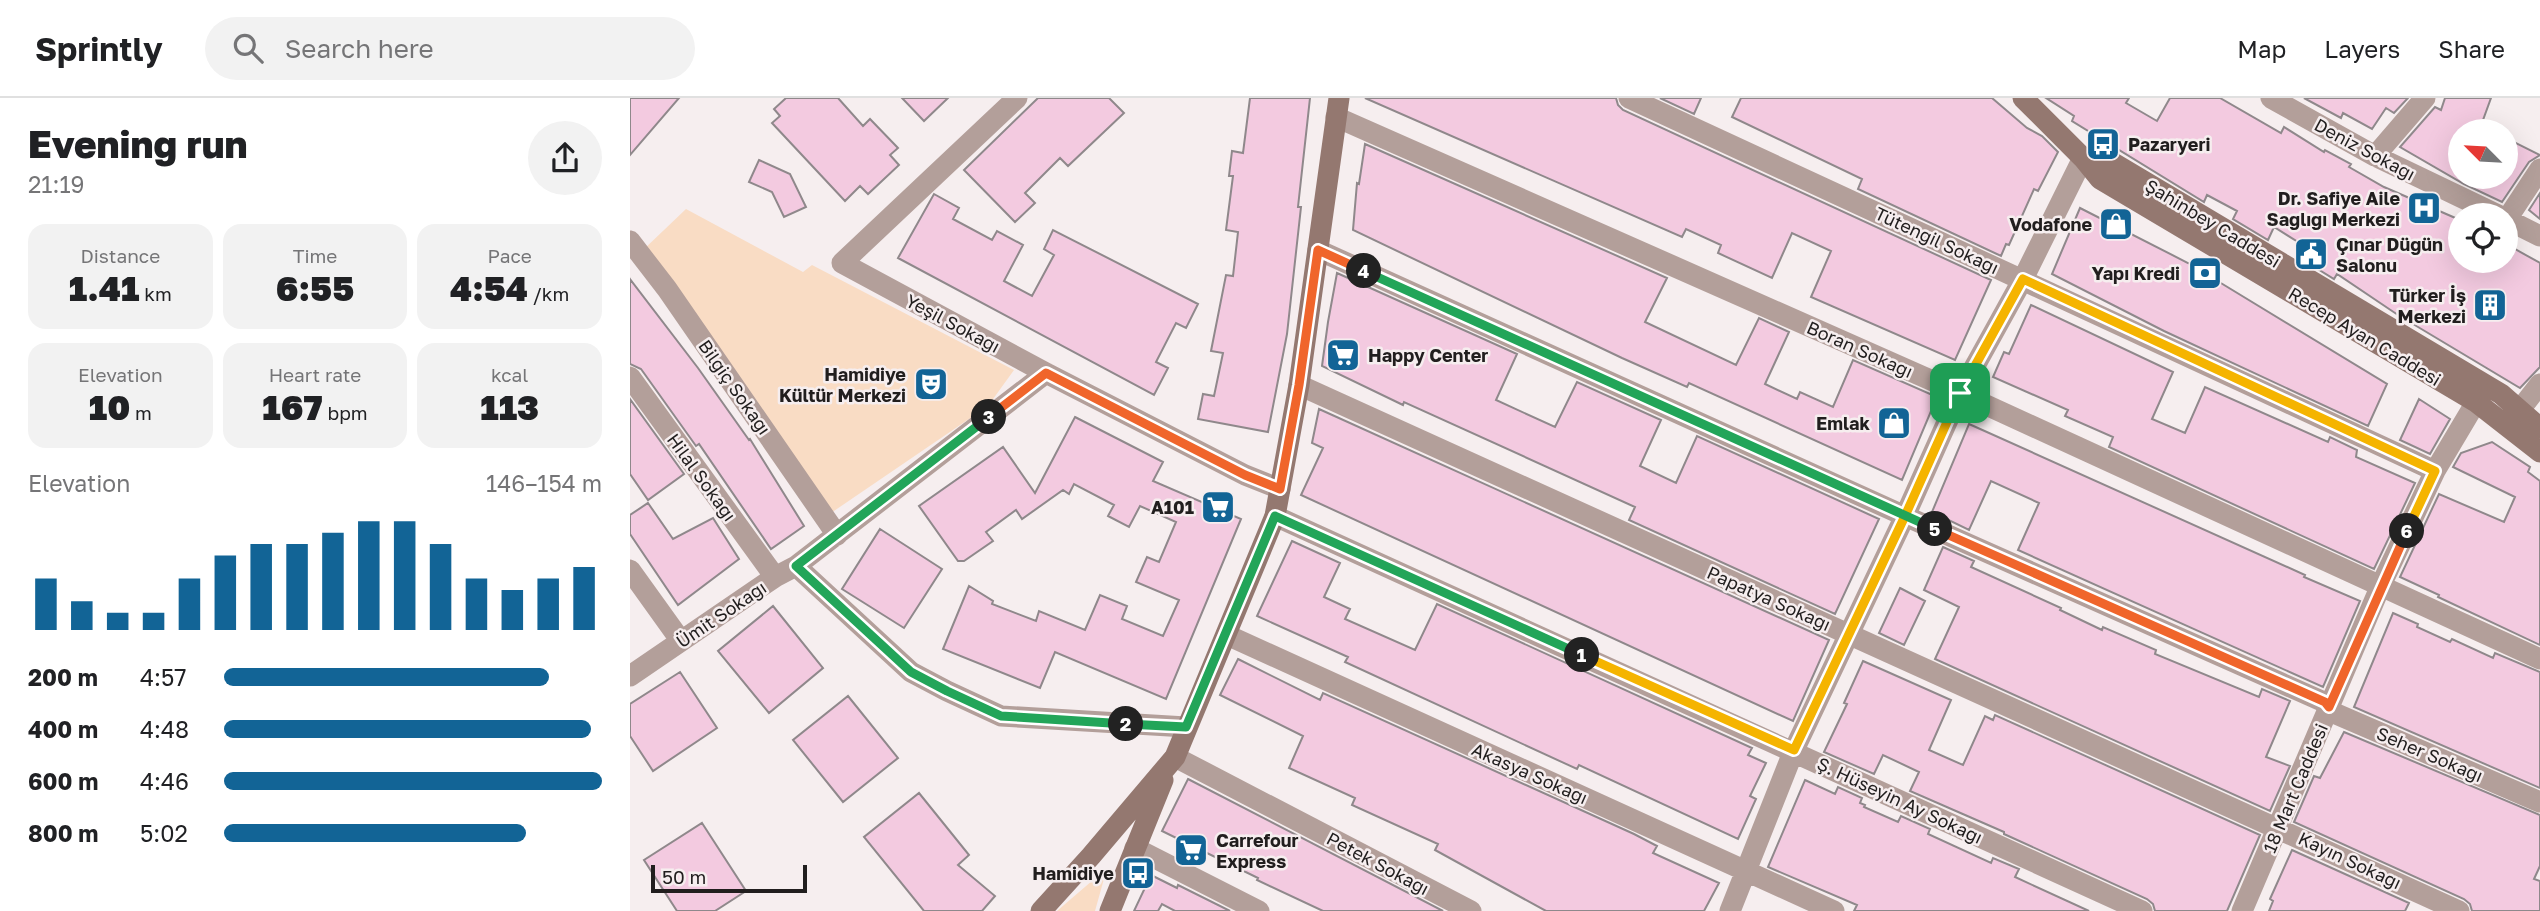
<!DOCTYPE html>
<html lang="en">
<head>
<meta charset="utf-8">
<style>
  :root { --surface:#fff; --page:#f2f2f2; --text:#202124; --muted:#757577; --line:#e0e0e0; --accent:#126496 }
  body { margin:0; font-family:"Golos Text",sans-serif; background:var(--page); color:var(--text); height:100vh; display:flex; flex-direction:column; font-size:26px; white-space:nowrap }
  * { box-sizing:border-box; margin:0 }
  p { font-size:23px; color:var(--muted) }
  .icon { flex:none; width:38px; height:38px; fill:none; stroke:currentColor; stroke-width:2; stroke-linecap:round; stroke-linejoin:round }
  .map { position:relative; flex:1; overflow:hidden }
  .side { display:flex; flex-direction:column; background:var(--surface); width:630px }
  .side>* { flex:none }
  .needle { width:46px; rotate:294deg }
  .fabs { position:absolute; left:1818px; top:21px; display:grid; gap:14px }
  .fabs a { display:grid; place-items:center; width:70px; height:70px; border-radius:50%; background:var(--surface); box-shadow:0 7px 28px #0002; font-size:35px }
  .scale { position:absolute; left:21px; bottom:18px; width:156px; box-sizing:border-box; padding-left:7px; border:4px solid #211e1e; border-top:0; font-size:19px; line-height:24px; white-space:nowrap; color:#211e1e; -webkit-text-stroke:5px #f6eeef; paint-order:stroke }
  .pin { position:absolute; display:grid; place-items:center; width:60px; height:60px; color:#fff; margin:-30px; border-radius:14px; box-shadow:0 4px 10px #0006 }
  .km { position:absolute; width:35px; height:35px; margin:-18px; border-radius:50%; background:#222; color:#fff; font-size:19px; line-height:35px; text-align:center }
  .round { display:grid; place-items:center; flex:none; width:74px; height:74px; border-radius:37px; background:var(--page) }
  .headline { display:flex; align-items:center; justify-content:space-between; height:119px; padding:0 28px }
  h1 { font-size:38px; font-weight:800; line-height:52px }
  .stats { display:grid; grid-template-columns:repeat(3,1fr); gap:10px; height:119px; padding:7px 28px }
  .stats div { display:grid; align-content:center; border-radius:18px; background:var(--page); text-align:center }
  .stats b { font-size:35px; font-weight:800 }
  .stats small { font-size:19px; font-weight:400 }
  .stats p { font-size:19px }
  .chart { height:196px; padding:14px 28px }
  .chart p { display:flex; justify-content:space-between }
  .chart svg { width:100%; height:126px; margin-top:7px; stroke:var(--accent); stroke-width:6 }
  ul { padding:0 28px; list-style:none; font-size:23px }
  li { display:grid; grid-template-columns:112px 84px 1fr; align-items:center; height:52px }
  li i { height:18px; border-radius:9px; background:var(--accent) }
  header { display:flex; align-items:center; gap:42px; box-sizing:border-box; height:98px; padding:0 35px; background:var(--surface); border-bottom:2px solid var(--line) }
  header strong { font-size:33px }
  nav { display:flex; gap:38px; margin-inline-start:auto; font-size:24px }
  .search { width:490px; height:63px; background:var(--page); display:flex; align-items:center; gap:18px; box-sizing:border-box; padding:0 24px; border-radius:38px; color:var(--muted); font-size:26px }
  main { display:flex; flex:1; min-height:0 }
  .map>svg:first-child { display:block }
</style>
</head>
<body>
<header>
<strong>Sprintly</strong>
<div class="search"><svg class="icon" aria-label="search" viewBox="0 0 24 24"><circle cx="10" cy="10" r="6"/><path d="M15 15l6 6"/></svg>Search here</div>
<nav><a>Map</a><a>Layers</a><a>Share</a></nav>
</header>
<main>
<section class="side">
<div class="headline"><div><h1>Evening run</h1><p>21:19</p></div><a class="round"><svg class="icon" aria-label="share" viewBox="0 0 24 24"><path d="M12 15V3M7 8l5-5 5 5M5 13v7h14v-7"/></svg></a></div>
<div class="stats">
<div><p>Distance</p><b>1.41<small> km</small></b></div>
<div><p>Time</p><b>6:55</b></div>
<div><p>Pace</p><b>4:54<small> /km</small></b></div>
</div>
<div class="stats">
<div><p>Elevation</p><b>10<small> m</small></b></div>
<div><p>Heart rate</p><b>167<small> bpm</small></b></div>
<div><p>kcal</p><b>113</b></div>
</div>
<div class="chart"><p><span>Elevation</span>146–154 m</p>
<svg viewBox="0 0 160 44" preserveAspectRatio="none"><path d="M5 44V26M15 44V34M25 44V38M35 44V38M45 44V26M55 44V18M65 44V14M75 44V14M85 44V10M95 44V6M105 44V6M115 44V14M125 44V26M135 44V30M145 44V26M155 44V22"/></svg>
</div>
<ul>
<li><b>200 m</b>4:57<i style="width:86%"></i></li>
<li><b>400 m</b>4:48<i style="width:97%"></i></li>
<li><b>600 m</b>4:46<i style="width:100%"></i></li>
<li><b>800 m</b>5:02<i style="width:80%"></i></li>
</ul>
</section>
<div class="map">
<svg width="1910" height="813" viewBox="0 0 1910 813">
  <rect width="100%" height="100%" fill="#f6eeef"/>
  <!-- green -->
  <path fill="#f9dcc4" d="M56,111l117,63 9,-7 202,105 -26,36 -157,107 -189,-262z
    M477,770l-12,43h-38z"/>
  <!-- building -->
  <path fill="#f3cae0" stroke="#8f888b" stroke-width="2" d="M0,0h49l-49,57z
    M156,0h52l25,28 7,-7 28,29 -8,7 9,10 -31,29 -8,-8 -15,15 -73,-78 8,-7 -6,-7z
    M272,0h46l-24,23z
    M408,0h71l15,15 -56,53 -8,-8 -35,35 10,10 -20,19 -51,-52z
    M620,0h60l-12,109h3l-14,127 -19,98 -70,-13 5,-25 11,2 9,-43 -12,-2 15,-76 7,1 5,-44 -12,-2 7,-54h-4l3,-25 11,2z
    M735,0h251l2,7 5,5 368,170 -36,80 -144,-63 20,-46 -39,-18 -20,45 -54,-25 3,-8 -35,-16 -4,8z
    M1030,0h41l-7,16z
    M1111,0h251l35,30 15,8 16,16 -20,39 -4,-2 -25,56 -3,-1 -5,12 -143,-67 4,-10 -130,-62z
    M1416,0h83l-3,5 31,18 13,-23h50l61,35 3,-6 40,25 1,-2 26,14 -2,3 35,20 76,33v41h46v-17l34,19v104l-20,21 -122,-73 -61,-41 -3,5 -34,-21 6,-11 -32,-20 -6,13 -35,-21 4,-8 -30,-16 -3,7 -132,-81 2,-5z
    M1674,0h104l-14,15 -8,-5 -14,21 -29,-16 -2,5z
    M1815,0h46l-12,33h-19v46h46v-39l34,17 -11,7 -27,40 -38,-18 -64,-37 35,-40 6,3z
    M735,46l302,134 -22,44 91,43 23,-47 30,14 -24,52 32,15 3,-7 33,15 20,-47 84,37 -35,83 -213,-97 -2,4 -65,-29 -269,-128 4,-47 2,1z
    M129,62l31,14 16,33 -22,10 -12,-25 -23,-10z
    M1910,95v26l-11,-9z
    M304,96l25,14 -6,11 39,21 5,-9 26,14 -19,36 28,15 22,-41 -10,-6 9,-19 145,74 -12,24 -10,-5 -20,39 12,6 -14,27 -256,-137z
    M1450,110l108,55 199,121 -19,42 -204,-95 -112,-57z
    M707,175l180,81 -21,46 59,27 22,-45 84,38 -21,46 36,17 21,-47 182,83 -44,95 -206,-94 6,-13 -231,-105 -1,3 -81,-39 6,-44z
    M0,181l68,89 51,72 1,-1 54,87 -33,23 -72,-105 -3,2 -55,-77 -11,-5z
    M1401,207l142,67 -21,47 33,14 20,-46 123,55 2,-5 27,13 -1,7 59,26 -41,86 -265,-122 4,-10 -48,-21 3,-6 -75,-33 11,-25 5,2z
    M0,301l54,75 -36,26 -18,-26z
    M1789,301l31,20 -20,35 -30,-14z
    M689,311l510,231 -36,81 -492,-226 22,-47 -11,-5z
    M445,319l88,45 -10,19 88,38 -75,180 -111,-47 -15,36 -97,-39 26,-63 24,15 -1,3 44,17 3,-10 46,19 15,-35 27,11 -5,13 41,17 16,-36 -43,-18 11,-25 12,5 17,-40 -36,-16 -11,21 -21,-11 6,-11 -40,-21 -5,10 -6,-4 -41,29 -6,-9 -30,22 7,9 -29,20h-6l-39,-55 84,-59 32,46z
    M1339,326l336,151 -1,2 56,24 -37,86 -305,-137 21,-47 -48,-22 -22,49 -37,-18z
    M1862,344l38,25 -2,5 12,9v164l-102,-48 1,-2 -39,-18 39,-83 65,28 11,-25 -62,-30 8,-14z
    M18,405l25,36 40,-21 26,41 -61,46 -48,-71v-19z
    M250,431l62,40 -38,59 -62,-39z
    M662,443l48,22 -16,34 26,12 -5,10 70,31 22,-46 315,144 -4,7 18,8 -16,33 6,3 -18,40 -159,-74 -2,4 -232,-107 3,-5 -91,-41z
    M1313,449l31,14 -3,6 90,41 -1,2 42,20 1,-3 53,23 -1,4 104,43 3,-8 28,12 -24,56 24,9 -20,45 -335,-152 24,-52 -35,-17z
    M1270,490l25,13 -21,44 -25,-12z
    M143,508l50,62 -54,45 -51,-62z
    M1763,515l25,11 -1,3 33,15 2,-3 41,19 2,-5 45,19v116l-186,-81z
    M608,561l82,41 3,-7 311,141 23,12 -4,7 66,30 -15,28h-158l-111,-61 3,-6 -86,-39 3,-7 -66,-30 14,-32 -83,-41z
    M1233,563l88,39 -22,50 34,15 22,-49 8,4 2,-5 265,120 -33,76h-72l-2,-7 -6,-5 -143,-65v-2l-94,-41 9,-19 -36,-17 -9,19 -50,-22 23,-48 -3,-1z
    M50,574l37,56 -64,43 -23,-35v-32z
    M218,598l50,62 -55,44 -50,-62z
    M1714,634l196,83v51l-6,13 6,2v30h-68l-2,-7 -6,-5 -170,-77 20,-46 6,2z
    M558,681l255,132h-120l-66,-31 1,-2 -96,-47z
    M1175,682l30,14 3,-7 24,11 -2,5 5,2 -1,2 34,15 3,-6 29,13 -2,5 63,29 2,-5 26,11 -4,8 74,34h-235l3,-6 -89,-38z
    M289,695l50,62 -11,10 37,31 -13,15h-58l-60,-74z
    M72,725l44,68 -31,20h-38l-33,-51z
    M1662,752l117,53 -4,8h-136l4,-10 -3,-2z
    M521,777l26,13 1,-3 52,26h-55l-13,-7 -4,7h-24z"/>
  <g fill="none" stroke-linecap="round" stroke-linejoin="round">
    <!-- street -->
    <path stroke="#b39f9a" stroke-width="21" d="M387,0l-175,165 204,110 199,102 35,14
      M999,0l806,373
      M1641,0l104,58 123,59
      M706,19l624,276 580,266
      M1745,58l50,-58
      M1876,121l34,17
      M1877,121l33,-50
      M0,143l37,48 170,246
      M688,152l587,266 419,186 10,11 206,89
      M0,279l145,200
      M669,287l1160,526
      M1889,313l21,-27
      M645,418l867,395
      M166,468l115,106 36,19 54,25 185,11
      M0,472l51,71
      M597,537l607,276
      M0,578l145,-99 21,-11 250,-193
      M545,659l296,154
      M505,750l124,63
      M1100,813l64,-161 111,-234 55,-123 63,-114 60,-121
      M1612,813l139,-326 54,-114 41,-69"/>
    <!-- secondary -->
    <path stroke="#947870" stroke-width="21" d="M1393,0l60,60 17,21 376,223 64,50
      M1453,60h22l396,236 39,34
      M411,813l50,-55 84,-99 100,-241 24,-131 40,-287
      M480,813l53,-131"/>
  </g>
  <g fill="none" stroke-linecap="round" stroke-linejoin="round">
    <!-- split-1 casing -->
    <g stroke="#fff" stroke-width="14">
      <path id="split-1" d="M952,557l212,95 111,-234 55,-123"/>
    </g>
    <!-- split-2 casing -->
    <g stroke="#fff" stroke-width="14">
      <path id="split-2" d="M496,626l60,3 89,-211 307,139"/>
    </g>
    <!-- split-3 casing -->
    <g stroke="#fff" stroke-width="14">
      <path id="split-3" d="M359,319l-193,149 115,106 36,19 54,25 125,8"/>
    </g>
    <!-- split-4 casing -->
    <g stroke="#fff" stroke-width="14">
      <path id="split-4" d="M359,319l57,-44 199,102 35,14 19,-104 19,-135 46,21"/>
    </g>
    <!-- split-5 casing -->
    <g stroke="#fff" stroke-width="14">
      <path id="split-5" d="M734,173l571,258"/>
    </g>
    <!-- split-6 casing -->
    <g stroke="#fff" stroke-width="14">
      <path id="split-6" d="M1305,431l390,173 4,5 78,-176"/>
    </g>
    <!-- split-7 casing -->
    <g stroke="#fff" stroke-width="14">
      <path id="split-7" d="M1330,295l63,-114 412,192 -28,60"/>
    </g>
    <!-- split-1 -->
    <use href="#split-1" stroke="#f5b400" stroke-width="9"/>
    <!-- split-2 -->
    <use href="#split-2" stroke="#22a559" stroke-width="9"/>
    <!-- split-3 -->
    <use href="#split-3" stroke="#22a559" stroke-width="9"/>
    <!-- split-4 -->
    <use href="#split-4" stroke="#f0652b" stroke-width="9"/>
    <!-- split-5 -->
    <use href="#split-5" stroke="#22a559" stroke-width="9"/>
    <!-- split-6 -->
    <use href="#split-6" stroke="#f0652b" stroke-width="9"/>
    <!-- split-7 -->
    <use href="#split-7" stroke="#f5b400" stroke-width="9"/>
  </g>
  <!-- icons -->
  <defs>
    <g id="bus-square" transform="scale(1.75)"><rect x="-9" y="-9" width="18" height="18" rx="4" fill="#126496" stroke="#f6eeef"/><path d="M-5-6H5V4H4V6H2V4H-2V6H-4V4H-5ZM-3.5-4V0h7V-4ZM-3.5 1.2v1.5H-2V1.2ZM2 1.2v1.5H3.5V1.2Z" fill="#fff"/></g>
    <g id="hospital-square" transform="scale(1.75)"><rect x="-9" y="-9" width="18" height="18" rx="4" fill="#126496" stroke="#f6eeef"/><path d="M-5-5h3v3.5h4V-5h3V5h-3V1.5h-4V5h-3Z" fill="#fff"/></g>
    <g id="shop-square" transform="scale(1.75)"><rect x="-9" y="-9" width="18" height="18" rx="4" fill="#126496" stroke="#f6eeef"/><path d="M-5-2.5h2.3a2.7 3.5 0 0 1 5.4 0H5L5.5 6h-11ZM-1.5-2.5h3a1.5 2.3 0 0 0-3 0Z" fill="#fff"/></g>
    <g id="civic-square" transform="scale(1.75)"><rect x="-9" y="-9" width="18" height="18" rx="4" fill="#126496" stroke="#f6eeef"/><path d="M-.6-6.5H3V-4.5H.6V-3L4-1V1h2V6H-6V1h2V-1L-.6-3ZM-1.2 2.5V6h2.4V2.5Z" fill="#fff"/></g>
    <g id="bank-square" transform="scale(1.75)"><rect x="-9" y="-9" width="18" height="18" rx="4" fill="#126496" stroke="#f6eeef"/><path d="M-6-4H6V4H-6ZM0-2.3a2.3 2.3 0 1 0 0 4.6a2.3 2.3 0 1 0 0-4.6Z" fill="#fff"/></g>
    <g id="building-square" transform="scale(1.75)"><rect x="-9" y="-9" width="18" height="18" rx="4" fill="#126496" stroke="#f6eeef"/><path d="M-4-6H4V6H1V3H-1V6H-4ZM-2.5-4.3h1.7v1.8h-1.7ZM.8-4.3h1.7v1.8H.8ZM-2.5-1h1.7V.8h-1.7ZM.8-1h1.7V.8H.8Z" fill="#fff"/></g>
    <g id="supermarket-square" transform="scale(1.75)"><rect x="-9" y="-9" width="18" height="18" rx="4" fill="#126496" stroke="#f6eeef"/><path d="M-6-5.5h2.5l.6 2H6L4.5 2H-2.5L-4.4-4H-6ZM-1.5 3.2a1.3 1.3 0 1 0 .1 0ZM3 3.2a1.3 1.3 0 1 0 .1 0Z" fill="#fff"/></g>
    <g id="theatre-square" transform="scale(1.75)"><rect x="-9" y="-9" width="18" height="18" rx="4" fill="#126496" stroke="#f6eeef"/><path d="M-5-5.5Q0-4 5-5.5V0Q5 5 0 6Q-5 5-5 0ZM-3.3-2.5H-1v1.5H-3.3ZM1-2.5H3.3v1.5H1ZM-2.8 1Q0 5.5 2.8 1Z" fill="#fff"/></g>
  </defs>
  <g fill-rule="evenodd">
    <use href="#bus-square" x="1473" y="46"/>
    <use href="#hospital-square" x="1794" y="110"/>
    <use href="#shop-square" x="1486" y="126"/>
    <use href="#civic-square" x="1681" y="156"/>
    <use href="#bank-square" x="1575" y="175"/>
    <use href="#building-square" x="1860" y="207"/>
    <use href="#supermarket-square" x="713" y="257"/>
    <use href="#theatre-square" x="301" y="286"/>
    <use href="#shop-square" x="1264" y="325"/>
    <use href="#supermarket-square" x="588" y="409"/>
    <use href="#supermarket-square" x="561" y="752"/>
    <use href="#bus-square" x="508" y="775"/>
  </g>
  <g text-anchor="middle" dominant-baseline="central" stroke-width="5" stroke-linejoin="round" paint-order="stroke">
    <!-- poi labels -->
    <g font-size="18" font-weight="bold" fill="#211e1e" stroke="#f6eeef" text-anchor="end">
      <text x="1498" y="46" text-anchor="start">Pazaryeri</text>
      <text x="1770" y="100">Dr. Safiye Aile<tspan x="1770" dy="21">Sağlığı Merkezi</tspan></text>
      <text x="1462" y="126">Vodafone</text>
      <text x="1706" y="146" text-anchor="start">Çınar Düğün<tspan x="1706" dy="21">Salonu</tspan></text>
      <text x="1550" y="175">Yapı Kredi</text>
      <text x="1836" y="197">Türker İş<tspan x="1836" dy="21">Merkezi</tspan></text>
      <text x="738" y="257" text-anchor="start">Happy Center</text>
      <text x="276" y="276">Hamidiye<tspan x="276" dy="21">Kültür Merkezi</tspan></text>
      <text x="1240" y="325">Emlak</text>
      <text x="564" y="409">A101</text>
      <text x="586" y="742" text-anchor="start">Carrefour<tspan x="586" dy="21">Express</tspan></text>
      <text x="484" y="775">Hamidiye</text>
    </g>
    <!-- street labels -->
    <g font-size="18" fill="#211e1e" stroke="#f6eeef">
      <text transform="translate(1735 51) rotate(28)">Deniz Sokağı</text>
      <text transform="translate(1583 125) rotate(31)">Şahinbey Caddesi</text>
      <text transform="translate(1307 142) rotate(25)">Tütengil Sokağı</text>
      <text transform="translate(323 225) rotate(28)">Yeşil Sokağı</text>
      <text transform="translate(1735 238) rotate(31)">Recep Ayan Caddesi</text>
      <text transform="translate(1230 251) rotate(24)">Boran Sokağı</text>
      <text transform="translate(105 289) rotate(55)">Bilgiç Sokağı</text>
      <text transform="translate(72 379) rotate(54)">Hilal Sokağı</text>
      <text transform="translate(1139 500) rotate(24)">Papatya Sokağı</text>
      <text transform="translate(91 516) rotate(-34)">Ümit Sokağı</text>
      <text transform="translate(1800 656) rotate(23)">Seher Sokağı</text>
      <text transform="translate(900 675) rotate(24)">Akasya Sokağı</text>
      <text transform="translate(1665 690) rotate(-67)">18 Mart Caddesi</text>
      <text transform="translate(1270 702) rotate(25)">Ş. Hüseyin Ay Sokağı</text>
      <text transform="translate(1720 762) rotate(25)">Kayın Sokağı</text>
      <text transform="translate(748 765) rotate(28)">Petek Sokağı</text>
    </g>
  </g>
</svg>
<div class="fabs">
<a><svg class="needle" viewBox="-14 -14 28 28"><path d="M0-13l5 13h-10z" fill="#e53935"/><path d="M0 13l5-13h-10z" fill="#757577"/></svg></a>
<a><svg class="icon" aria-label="locate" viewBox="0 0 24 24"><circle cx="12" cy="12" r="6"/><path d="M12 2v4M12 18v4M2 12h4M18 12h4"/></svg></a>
</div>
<div class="scale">50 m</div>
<div class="pin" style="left:1330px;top:295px;background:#1e9e55"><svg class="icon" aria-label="arrive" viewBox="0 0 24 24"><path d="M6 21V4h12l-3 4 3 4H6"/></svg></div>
<b class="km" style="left:952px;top:557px">1</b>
<b class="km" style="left:496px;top:626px">2</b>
<b class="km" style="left:359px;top:319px">3</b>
<b class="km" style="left:734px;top:173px">4</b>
<b class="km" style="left:1305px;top:431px">5</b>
<b class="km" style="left:1777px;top:433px">6</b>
</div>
</main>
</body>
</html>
